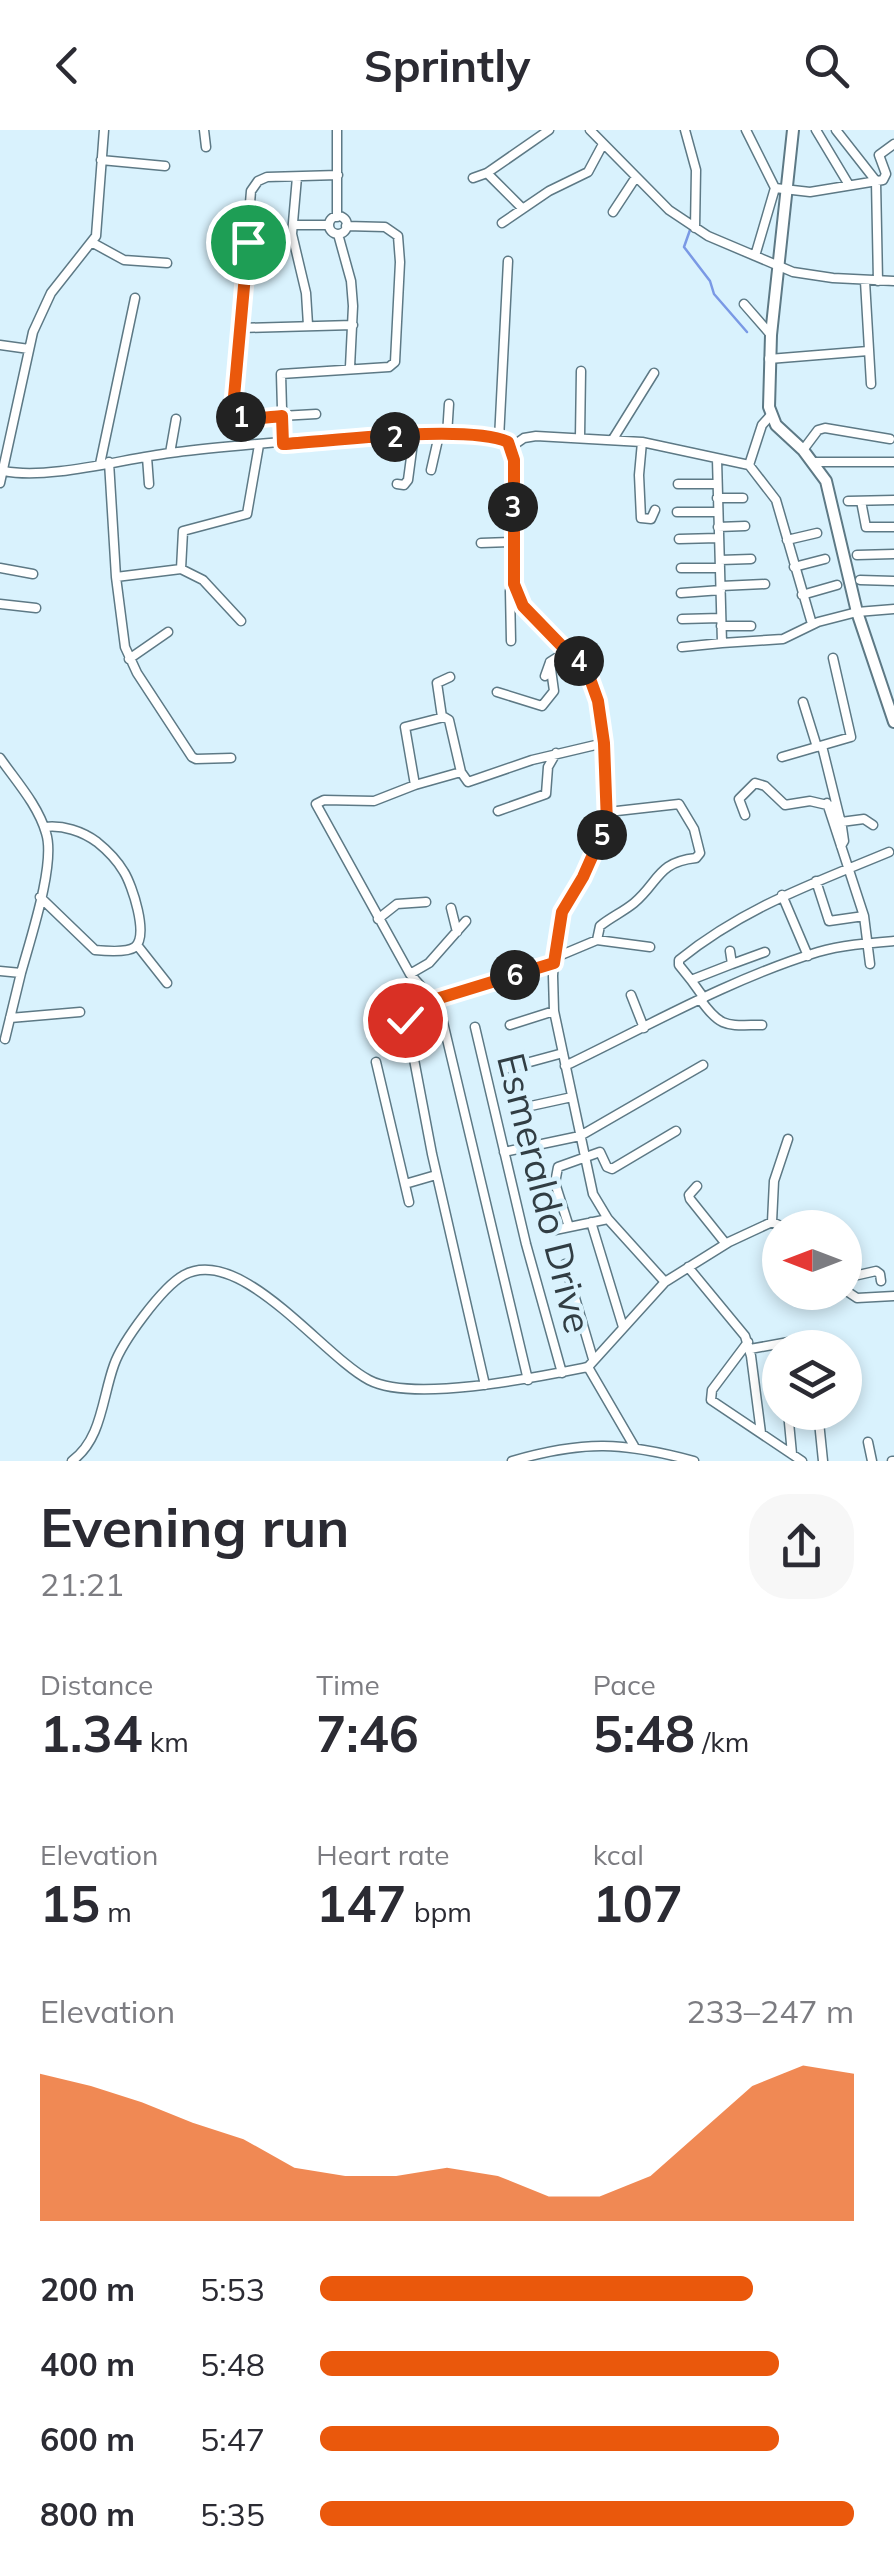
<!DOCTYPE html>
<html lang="en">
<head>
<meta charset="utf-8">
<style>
  :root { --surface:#fff; --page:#f7f7f7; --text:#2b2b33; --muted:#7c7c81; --accent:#ea580c }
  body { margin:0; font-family:Mulish,sans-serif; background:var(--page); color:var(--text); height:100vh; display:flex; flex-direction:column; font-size:38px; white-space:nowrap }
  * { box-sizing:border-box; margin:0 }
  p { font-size:32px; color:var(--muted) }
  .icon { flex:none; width:55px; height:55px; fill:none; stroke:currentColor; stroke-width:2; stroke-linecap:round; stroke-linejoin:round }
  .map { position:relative; height:1331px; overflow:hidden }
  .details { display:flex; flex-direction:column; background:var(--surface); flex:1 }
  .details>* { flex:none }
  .needle { width:65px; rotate:270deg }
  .tools { position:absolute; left:762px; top:1080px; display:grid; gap:20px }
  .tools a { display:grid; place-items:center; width:100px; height:100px; border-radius:50%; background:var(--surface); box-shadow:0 5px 15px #0003; font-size:50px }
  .pin { position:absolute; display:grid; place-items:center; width:85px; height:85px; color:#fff; margin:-42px; border:5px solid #fff; border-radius:50%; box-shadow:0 2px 10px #0007 }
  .km { position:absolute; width:50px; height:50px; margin:-25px; border-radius:50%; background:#222; color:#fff; font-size:28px; line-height:50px; text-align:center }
  .round { display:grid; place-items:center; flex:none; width:105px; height:105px; border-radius:40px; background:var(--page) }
  .summary { display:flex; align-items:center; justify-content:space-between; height:170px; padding:0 40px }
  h1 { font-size:55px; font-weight:700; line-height:75px }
  .stats { display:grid; grid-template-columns:repeat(3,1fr); gap:15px; height:170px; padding:10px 40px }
  .stats div { display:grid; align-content:center }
  .stats b { font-size:50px; font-weight:700 }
  .stats small { font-size:28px; font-weight:400 }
  .stats p { font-size:28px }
  .chart { height:280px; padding:20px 40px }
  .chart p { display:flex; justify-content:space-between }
  .chart svg { width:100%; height:180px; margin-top:10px; fill:var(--accent); opacity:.7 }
  ul { padding:0 40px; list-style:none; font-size:32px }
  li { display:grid; grid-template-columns:160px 120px 1fr; align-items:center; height:75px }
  li i { height:25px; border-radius:12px; background:var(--accent) }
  header { display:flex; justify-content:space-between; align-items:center; height:130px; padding:0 40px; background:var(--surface); font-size:45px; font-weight:700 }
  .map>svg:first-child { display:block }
</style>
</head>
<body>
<header><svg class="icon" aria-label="back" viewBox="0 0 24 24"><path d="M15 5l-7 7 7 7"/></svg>Sprintly<svg class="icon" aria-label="search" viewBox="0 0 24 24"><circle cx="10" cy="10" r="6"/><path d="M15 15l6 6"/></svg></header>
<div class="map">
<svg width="894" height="1331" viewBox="0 0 894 1331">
  <rect width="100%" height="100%" fill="#d9f2fd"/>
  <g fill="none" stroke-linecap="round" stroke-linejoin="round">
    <!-- stream -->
    <path stroke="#7a99e5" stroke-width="2.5" d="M690,100l-6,17 26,34 4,13 33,38"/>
    <!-- minor casing -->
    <g stroke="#5d7985" stroke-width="11">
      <path id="minor" d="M204,0l2,17
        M337,0v87
        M590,0l79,80 39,26 85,36 40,6 61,3
        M685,0l11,40 -1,58
        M746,0l29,58 -20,68
        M816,0l33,55
        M836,0l40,51 2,100
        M101,30l64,6
        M487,43l35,35
        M297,47l-5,57 14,59 2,32
        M473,48l14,-5 62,-43
        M775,58l35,4 73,-12 3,-6 -7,-19 15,-11
        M613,82l23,-35
        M329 95a9 9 0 1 1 18 0a9 9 0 1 1-18 0Z
        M502,93l47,-32 39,-19 15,-28
        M293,95h36
        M338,104l13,47 2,25 -3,61
        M93,113l31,17 43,3
        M865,151l6,103
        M744,174l27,31
        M240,198l113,-3
        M0,215l29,4
        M769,229l99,-8
        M316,284l-73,4 -10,-11 18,-216 7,-10 9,-4 71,-2
        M447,305l2,-31
        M580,307l1,-66
        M499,309l9,-178
        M613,309l41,-66
        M642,312l-3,33 2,43 10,1 4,-9
        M283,314l-2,-70 108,-7 6,-5 5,-100 -2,-26 -13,-9 -39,-1
        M511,317l13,-9 12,-2 106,6 107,23 27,35 36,124
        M803,320l15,-20 7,-2 65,11
        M170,323l6,-34
        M147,327l2,27
        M109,332l7,115 9,70 12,26 55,84 4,2 35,-1
        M814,332h80
        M100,334l35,-166
        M749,335l13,-40 9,-10
        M431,340l8,-35
        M4,341c45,9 118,-12 166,-18 49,-7 316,-32 341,-6l3,13v124l9,22 9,10 52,50 10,21 10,48 3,88 -24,54 -22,35 -6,27 -2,37 1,35 39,183 15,25 57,63
        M0,353l33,-151 18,-39 45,-57 8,-106
        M397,354l7,1 4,-5 6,-45
        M678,354h39
        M717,368h26
        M848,371l46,-1
        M861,371l5,26h28
        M677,382h40
        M718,397l27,-1
        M679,409l39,-1
        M787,410l30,-7
        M481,413l32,-1
        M857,425l37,-1
        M720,430l31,-1
        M794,437l31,-8
        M0,438l33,6
        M681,438h39
        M181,439l22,11 38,41
        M116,447l65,-8 2,-38 64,-17 12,-69
        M860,450l34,1
        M721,456l44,-2
        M681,463l40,-3
        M802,465l35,-10
        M0,474l36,4
        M682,489l39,-1
        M721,496h30
        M511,511l-1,-50 4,-7
        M722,513l61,-4 35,-17 39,-10 37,-3
        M682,517l40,-4 -5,-184
        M129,529l39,-27
        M545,546l5,-14 19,-12
        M497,562l45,14 12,-15 -4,-29
        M803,572l14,45
        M442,587l-5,-34 13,-6
        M822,616l20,81 2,14 -3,5
        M782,627l69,-20 -18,-79
        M0,628c16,23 38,47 46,75 10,30 -16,107 -25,140l-21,-2
        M461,642l-46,13 -41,16 -50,-1 -8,4 94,170 23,26 9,18 86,362
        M415,655l-10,-58 39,-10 5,3 12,52 7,10 64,-22 72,-17
        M827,673l37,113 6,48
        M498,681l48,-17 2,-27 8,-14
        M745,685l-6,-16 16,-16 10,3 20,19 25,-4 26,6
        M841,692l23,-3 9,6
        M816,751l13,40 35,-5
        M782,765l26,61
        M40,767l55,53c10,1 32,3 40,-3 14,-12 -3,-62 -11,-75 -7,-12 -17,-22 -27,-30 -15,-11 -34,-17 -52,-15
        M451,778l6,24
        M378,789l19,-15 29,-2
        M597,810l3,-14c11,-9 23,-14 34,-23 25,-21 23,-41 62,-45l4,-5 -6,-24 -15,-25 -71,8
        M137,815l30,38
        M554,828l43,-18 53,7
        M732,834l33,-12
        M410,844l19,-11 37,-42
        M691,850l-12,-15v-5c66,-53 133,-76 210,-108
        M631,865l13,33
        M704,868l-13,-18 41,-16 -2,-13
        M700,869c21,30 27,26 62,26
        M10,888l70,-6
        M510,895l44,-14
        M475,897l51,217 36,129
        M5,909l16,-66
        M376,932l33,140
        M565,936c83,-40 165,-87 253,-114 24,-7 51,-9 76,-11
        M508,938l55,-15
        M517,979l55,-12
        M504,1022l76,-16 123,-71
        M405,1054l31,-9
        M697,1056l-8,9 1,4 36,45
        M591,1092l32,105
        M772,1092l2,-41 14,-42
        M569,1097l-14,-44 3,-16 42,-15 7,15 5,2 64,-38
        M555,1100l53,-11
        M565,1134l28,95
        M688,1137l57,69 6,20 10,77
        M845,1148l31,-7 4,3 1,7
        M845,1160l12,8 37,-2
        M748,1212l-36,48 -1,10 91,61
        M750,1219l55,-10 5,9
        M588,1237l77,-85 64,-40 43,-20 13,6
        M588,1237l46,79
        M485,1255l-53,-231 -27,-142 28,-12 121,-37
        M788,1282l4,42
        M818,1282l5,49
        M868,1312l4,19
        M72,1331c30,-22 30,-63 42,-96 8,-23 48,-78 70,-90 56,-31 139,81 185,105 44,23 169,-3 219,-13
        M512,1331c72,-21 111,-19 182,0
        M892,1331h1"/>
    </g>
    <!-- major casing -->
    <g stroke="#5d7985" stroke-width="14">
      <path id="major" d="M793,0l-22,205 -2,72 7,18 27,25 23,31 31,131 37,110"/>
    </g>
    <!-- minor -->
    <use href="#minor" stroke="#fff" stroke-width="8"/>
    <!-- major -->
    <use href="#major" stroke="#fff" stroke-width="10"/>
  </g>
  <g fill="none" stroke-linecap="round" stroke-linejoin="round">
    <!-- route casing -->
    <g stroke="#fff" stroke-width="20">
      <path id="route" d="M248,112l-15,166c9,16 32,9 49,8l1,28c50,-3 184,-20 225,-2l6,18v124l9,22 65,67 10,28 6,42 3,80 -24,54 -21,35 -8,51 -147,45 -2,12"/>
    </g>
    <!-- route -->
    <use href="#route" stroke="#ea580c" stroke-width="12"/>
  </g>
  <g text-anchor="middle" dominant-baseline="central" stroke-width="9" stroke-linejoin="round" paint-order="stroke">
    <!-- street labels -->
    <g font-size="38" fill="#313d43" stroke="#d9f2fd">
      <text transform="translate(545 1063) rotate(76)">Esmeraldo Drive</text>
    </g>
  </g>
</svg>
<div class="tools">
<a><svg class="needle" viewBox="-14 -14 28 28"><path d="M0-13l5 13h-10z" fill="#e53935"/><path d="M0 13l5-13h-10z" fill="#7c7c81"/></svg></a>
<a><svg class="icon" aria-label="layers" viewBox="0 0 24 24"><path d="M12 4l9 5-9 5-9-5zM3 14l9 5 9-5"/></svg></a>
</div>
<div class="pin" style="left:248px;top:112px;background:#1e9e55"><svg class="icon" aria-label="arrive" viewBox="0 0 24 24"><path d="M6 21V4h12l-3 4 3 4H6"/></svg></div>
<div class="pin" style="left:405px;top:890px;background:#d93025"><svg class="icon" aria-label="check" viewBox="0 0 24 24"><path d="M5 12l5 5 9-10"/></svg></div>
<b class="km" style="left:241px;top:287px">1</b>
<b class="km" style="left:395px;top:307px">2</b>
<b class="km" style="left:513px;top:377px">3</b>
<b class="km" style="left:579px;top:531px">4</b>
<b class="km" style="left:602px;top:705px">5</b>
<b class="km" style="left:515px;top:845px">6</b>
</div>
<section class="details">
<div class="summary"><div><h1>Evening run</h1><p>21:21</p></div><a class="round"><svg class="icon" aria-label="share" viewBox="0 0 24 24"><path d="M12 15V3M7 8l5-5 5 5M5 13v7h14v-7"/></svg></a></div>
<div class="stats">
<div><p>Distance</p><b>1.34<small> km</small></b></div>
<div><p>Time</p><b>7:46</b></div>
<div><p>Pace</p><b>5:48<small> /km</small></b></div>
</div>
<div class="stats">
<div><p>Elevation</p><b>15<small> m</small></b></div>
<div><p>Heart rate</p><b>147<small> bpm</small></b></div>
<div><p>kcal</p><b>107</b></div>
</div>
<div class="chart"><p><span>Elevation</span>233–247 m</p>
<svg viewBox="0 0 160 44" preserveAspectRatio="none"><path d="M0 44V8L10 11L20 15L30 20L40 24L50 31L60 33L70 33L80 31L90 33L100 38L110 38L120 33L130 22L140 11L150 6L160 8V44z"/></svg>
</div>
<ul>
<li><b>200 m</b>5:53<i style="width:81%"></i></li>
<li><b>400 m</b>5:48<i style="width:86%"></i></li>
<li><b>600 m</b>5:47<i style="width:86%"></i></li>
<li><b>800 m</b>5:35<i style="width:100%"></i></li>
</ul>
</section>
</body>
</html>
